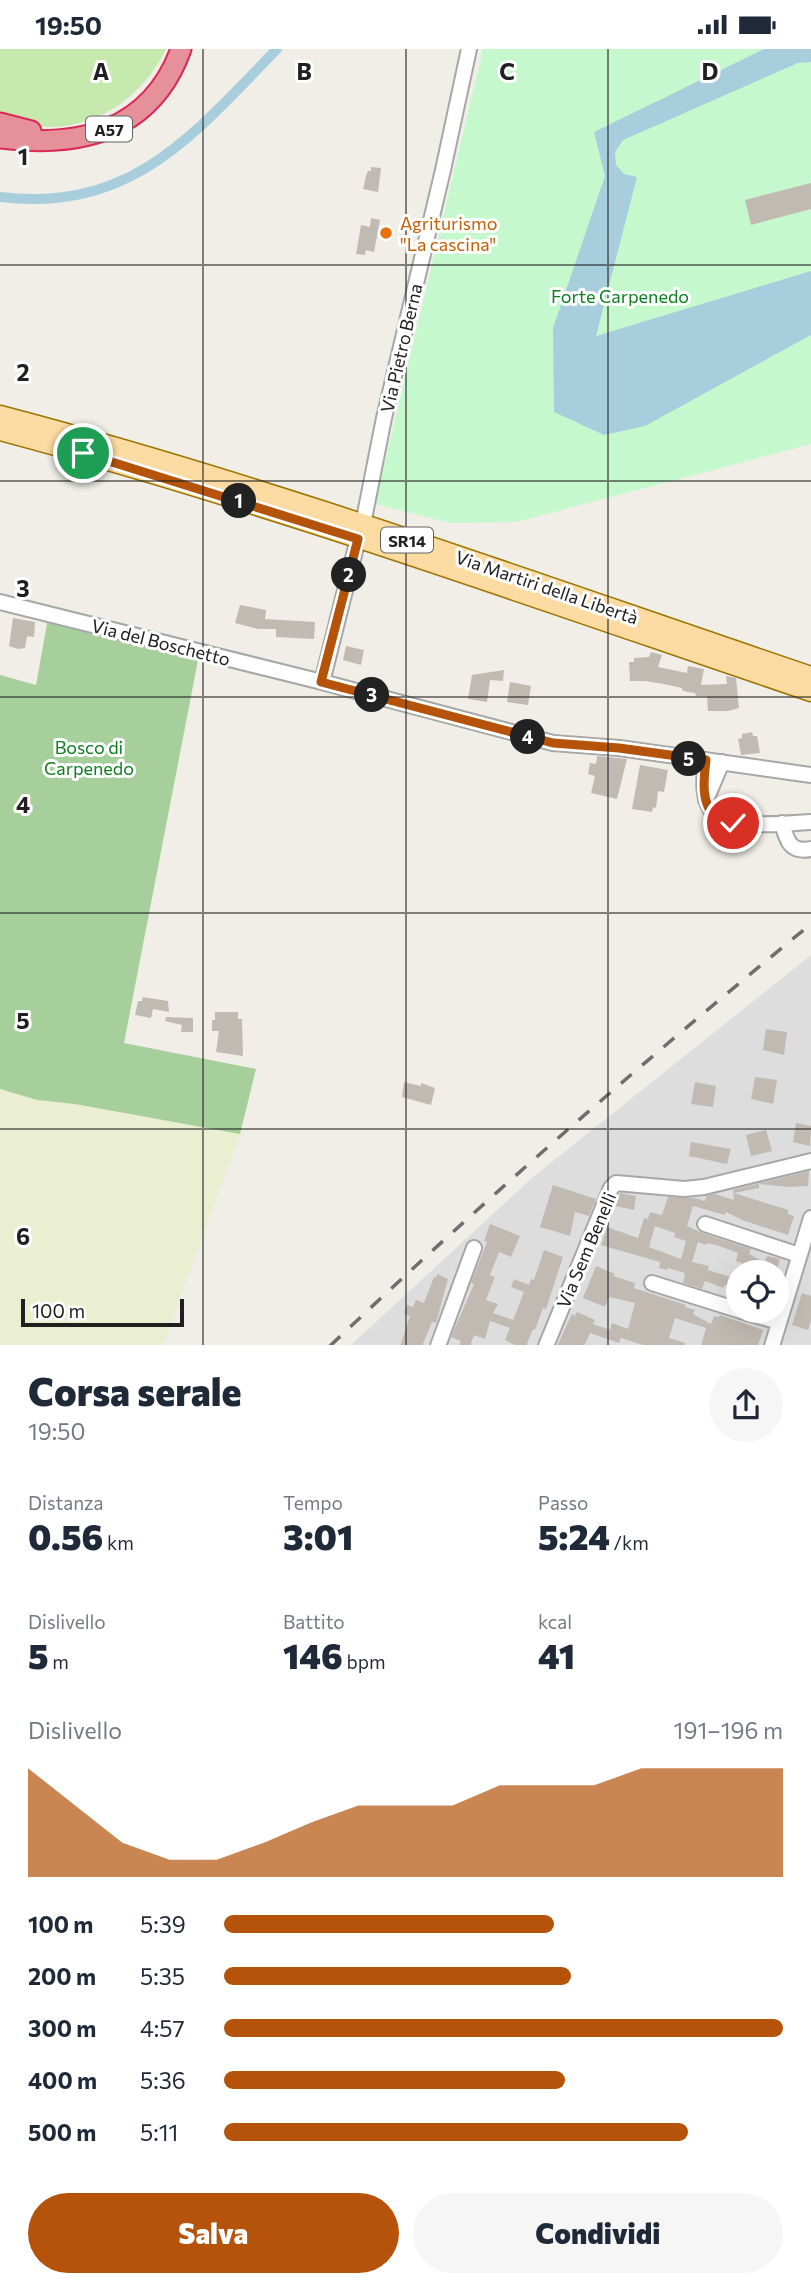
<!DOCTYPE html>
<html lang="it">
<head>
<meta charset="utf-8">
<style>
  :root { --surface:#fff; --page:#f6f6f7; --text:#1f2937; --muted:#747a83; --accent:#b45309 }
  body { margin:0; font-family:Commissioner,sans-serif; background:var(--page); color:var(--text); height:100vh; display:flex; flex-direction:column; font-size:26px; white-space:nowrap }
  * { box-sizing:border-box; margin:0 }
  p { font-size:23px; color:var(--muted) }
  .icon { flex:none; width:38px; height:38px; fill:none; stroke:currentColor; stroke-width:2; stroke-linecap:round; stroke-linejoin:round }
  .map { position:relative; height:1296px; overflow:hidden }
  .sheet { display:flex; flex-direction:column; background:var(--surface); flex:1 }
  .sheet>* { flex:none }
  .controls { position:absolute; left:726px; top:1211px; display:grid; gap:14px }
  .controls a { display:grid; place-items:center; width:63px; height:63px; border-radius:50%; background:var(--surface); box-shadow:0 7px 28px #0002; font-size:35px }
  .scale { position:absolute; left:21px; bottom:18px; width:163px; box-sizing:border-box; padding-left:7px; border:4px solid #202020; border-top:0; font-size:19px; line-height:24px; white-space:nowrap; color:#202020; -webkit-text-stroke:5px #fff; paint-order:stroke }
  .pin { position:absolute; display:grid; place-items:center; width:60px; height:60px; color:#fff; margin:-30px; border:4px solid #fff; border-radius:50%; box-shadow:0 2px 7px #0007 }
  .km { position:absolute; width:35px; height:35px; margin:-18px; border-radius:50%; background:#222; color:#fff; font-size:19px; line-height:35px; text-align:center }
  .round { display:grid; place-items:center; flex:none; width:74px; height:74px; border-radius:37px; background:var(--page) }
  .head { display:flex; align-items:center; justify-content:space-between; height:119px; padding:0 28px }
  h1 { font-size:38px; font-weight:800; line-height:52px }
  .metrics { display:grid; grid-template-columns:repeat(3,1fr); gap:10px; height:119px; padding:7px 28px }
  .metrics div { display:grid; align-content:center }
  .metrics b { font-size:35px; font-weight:800 }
  .metrics small { font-size:19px; font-weight:400 }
  .metrics p { font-size:19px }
  .chart { height:196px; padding:14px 28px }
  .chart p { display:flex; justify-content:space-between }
  .chart svg { width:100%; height:126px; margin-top:7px; fill:var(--accent); opacity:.7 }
  .button { display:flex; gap:14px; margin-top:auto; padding:14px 28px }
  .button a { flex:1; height:80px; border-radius:42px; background:var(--accent); color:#fff; font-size:28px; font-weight:800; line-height:80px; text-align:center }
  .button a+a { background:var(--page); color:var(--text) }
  ul { padding:0 28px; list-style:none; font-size:23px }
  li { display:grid; grid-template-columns:112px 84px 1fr; align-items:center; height:52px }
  li i { height:18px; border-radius:9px; background:var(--accent) }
  .status { display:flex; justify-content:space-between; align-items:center; height:49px; padding:0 35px; background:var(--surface); direction:ltr }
  .status svg { height:19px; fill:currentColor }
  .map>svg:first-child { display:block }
</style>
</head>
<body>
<div class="status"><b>19:50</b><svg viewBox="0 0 49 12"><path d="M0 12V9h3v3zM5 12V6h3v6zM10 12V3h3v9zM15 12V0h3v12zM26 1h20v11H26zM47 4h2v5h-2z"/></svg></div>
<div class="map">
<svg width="811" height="1297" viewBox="0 0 811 1297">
  <rect width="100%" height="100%" fill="#f0eee7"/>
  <!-- residential -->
  <path fill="#dedddd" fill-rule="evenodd" d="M811,906v390l-461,1 183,-169zM738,1223h39v39h-39z"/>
  <!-- farmland -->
  <path fill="#eaefd2" d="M0,1040l37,11 38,4 165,30 -77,211h-163z"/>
  <!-- grass -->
  <path fill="#c6eaae" d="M0,0h166c-21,45 -67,79 -118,78 -17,0 -32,-6 -48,-11z"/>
  <!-- forest -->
  <path fill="#a7cf9c" d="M48,569l153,38 -3,4 -74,383 132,26 -16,65 -165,-30 -38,-4 -37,-11v-414l36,10z"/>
  <!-- park -->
  <path fill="#c5f9cd" d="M483,0h328v395l-295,78 -65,1 -76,-19z"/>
  <!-- water -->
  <path fill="#a8cddd" d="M764,0h47v13l-13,1 -175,77 -8,12 1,13 8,9 13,3 -41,159 215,-65v64l-166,91 -41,9 -50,-23 -1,-84 52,-152 -11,-44z"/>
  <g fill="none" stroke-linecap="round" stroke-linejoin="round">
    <!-- canal -->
    <path stroke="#a8cddd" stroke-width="10" d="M0,148c132,16 194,-63 277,-148"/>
  </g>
  <!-- building -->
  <path fill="#c1bab3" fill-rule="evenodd" d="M371,118l10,1 -3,24 -15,-3 3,-13 2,-5h3z
    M811,134v26l-60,16 -6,-25z
    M371,169l9,2 -6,32 -8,-2 -1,5 -9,-1 5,-29 9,2z
    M240,556l26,5 -1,9 50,3 -1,17 -38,-2v-8h-18l-23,-6z
    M13,569l22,4 -1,15 -7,-1 -2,12 -7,1 -9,-3z
    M346,597l18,4 -3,15 -18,-5z
    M651,603l11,3 -4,12 29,6 1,-7 16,3 -3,16 26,-1 -1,-8 10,2 3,30 -11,3h-20l-1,-15h-11l-1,-3 -8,-1 -5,-2v-2l-18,-4 -19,-3h-15l-1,-19h5v-4l15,-1z
    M504,621l-1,11 -13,-1 -3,22 -19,-3 4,-24z
    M510,633l21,4 -3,19 -21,-3z
    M752,683l1,4h4l3,17 -19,2 -3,-16 4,-1v-4z
    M597,707l30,3 -10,40 -26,-6 4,-17 -7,-2 2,-11 6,1z
    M640,716l28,5 -4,22 -6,-1 -2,17 -3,-1 -1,5 -20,-3z
    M143,948l25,4 1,11 -16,-3 -2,9 -16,-3 3,-14h4z
    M215,963h23v7h4l1,37 -27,-4 3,-21h-7v-11h3z
    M166,968l27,1v14h-12l1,-7 -17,-4z
    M766,980l21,3 -3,23 -21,-5z
    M755,1028l22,3 -4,24 -22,-5z
    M404,1033l17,4v-3l14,5 -4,17 -29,-8z
    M695,1033l21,4 -3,21 -22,-3z
    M796,1074l15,3 -1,20 -17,-4z
    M766,1081l6,21 -21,5 -5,-21z
    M691,1093l40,7 -4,15 -38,-8z
    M809,1122l-1,15 -19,1 -30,-3v4l-25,5 54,17v4l6,2 -6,19 -46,-15 -16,-8 -1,3 -32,-9 -6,20 15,7 49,16 -2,5 15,8 3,-6 13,3 -4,13h-11l-29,-11 2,-8 -22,-8 -9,-2 -1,2 -8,-3 -6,20 17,4 -1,4 29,9 -2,9 -11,-3v3l-19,-7 -3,8 -19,-6 2,-10 -17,-5 -1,2 -8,-2 1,-6 -59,-17 6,-18 31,11 6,-20 4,1 2,-7 12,3 6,-18 27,1 10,3 1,-5 9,-2 19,6 -1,-10zM655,1177l20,7 -1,4 12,4 -5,18 -32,-12z
    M553,1136l43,14 -7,17 -14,-4 -5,24 -30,-9z
    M620,1144l16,3 -2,14 -19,-4z
    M490,1175l30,12 -9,21 -12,-5 -9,23 5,2 -9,23 12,4 -5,9 20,7 11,-28 -13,-5 3,-8 15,6 2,-6 3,1 10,-30 19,7 -17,52 -3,-1 -8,22 -2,-1 -7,17h-9l-12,-6 5,-12 -20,-7 -5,18 -11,-4 -4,11h-11l2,-5 -10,-4 23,-53 -3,-1 16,-41 -3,-1z
    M596,1217l19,8 -2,2 22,7 -1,5 52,17 -1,2 10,3 -2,4 18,10 3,-8 5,1 1,-2 43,15 -5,16h-57l5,-18 -31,-10 -6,20 16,5v3h-39l-25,-8 -2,5 -29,-10 -6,13h-27l15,-32 3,2 2,-4 18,8 -2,4 17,6 2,-7 16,6 7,-26 -26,-6 -4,10 -22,-9z
    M437,1225l11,5 -12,44 -4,-1 -10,24h-22l10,-30 -6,-2 3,-9 6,2 3,-7 8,3 10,-26 2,1z
    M802,1244l9,3v25l-3,9 -16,-5z"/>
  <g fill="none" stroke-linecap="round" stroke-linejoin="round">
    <!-- minor casing -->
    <g stroke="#a7a7a7" stroke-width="18">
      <path id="minor" d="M363,475l21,-106 59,-248 26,-121
        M358,490l-36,143 231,61 66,5 192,27
        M0,553l322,80
        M706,711c-2,17 -5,40 8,54 15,16 75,9 97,8
        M706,751l16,-38
        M782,774c5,18 8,30 29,26
        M705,1175l94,31
        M652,1234l86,27
        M741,1262l38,11
        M438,1297l36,-98
        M546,1297l65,-158 5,-5 68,6 20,-2 107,-26
        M772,1297l39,-128"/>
    </g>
    <!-- major casing -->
    <g stroke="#9b7402" stroke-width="21">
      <path id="major" d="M0,366c275,72 542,170 811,261
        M0,382c274,73 542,170 811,261"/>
    </g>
    <!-- highway casing -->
    <g stroke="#da2957" stroke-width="23">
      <path id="highway" d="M0,74l31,8
        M0,89c79,10 151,-6 181,-89"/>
    </g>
    <!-- minor -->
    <use href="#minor" stroke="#fff" stroke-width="14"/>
    <!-- major -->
    <use href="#major" stroke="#fbdba1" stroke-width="18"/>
    <!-- highway -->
    <use href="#highway" stroke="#e69099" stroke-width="19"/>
    <!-- rail -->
    <path stroke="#6e6e6e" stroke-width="3.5" stroke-dasharray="14 14" stroke-linecap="butt" d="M330,1297c155,-147 316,-287 481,-422"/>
  </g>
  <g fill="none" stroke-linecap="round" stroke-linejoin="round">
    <!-- route casing -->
    <g stroke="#fff" stroke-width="14">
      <path id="route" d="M83,404l275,86 -37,143 232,61 66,5 87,12c-2,17 -6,45 10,56 5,3 12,5 17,7"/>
    </g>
    <!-- route -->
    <use href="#route" stroke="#b45309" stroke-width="9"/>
  </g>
  <!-- grid -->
  <path fill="none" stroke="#202020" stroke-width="2" stroke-opacity="0.55" d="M203,0v1297M406,0v1297M608,0v1297M0,216h811M0,432h811M0,648h811M0,864h811M0,1080h811"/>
  <!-- markers -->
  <circle fill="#e8710a" stroke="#fff" stroke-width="2.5" cx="386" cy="184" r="7"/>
  <g text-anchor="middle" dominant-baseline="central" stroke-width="6" stroke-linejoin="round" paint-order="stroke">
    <!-- shield labels -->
    <g fill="#fff" stroke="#636363" stroke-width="2">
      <rect x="86" y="67.5" width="46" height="25" rx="5"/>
      <rect x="381" y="478.5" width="52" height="25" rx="5"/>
    </g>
    <g font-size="16" font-weight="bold" fill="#202020">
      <text x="109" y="80">A57</text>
      <text x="407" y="491">SR14</text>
    </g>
    <!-- food labels -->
    <g font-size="18" fill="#c56008" stroke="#fff" text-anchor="start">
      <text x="400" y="174">Agriturismo<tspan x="400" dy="21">"La cascina"</tspan></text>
    </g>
    <!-- park labels -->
    <g font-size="18" fill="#0d7f20" stroke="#fff">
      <text x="620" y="247">Forte Carpenedo</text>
      <text x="89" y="698">Bosco di<tspan x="89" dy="21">Carpenedo</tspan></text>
    </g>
    <!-- street labels -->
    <g font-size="18" fill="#202020" stroke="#fff">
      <text transform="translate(401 299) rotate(-77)">Via Pietro Berna</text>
      <text transform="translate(547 538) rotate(19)">Via Martiri della Libertà</text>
      <text transform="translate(161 593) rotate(14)">Via del Boschetto</text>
      <text transform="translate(586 1201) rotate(-67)">Via Sem Benelli</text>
    </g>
  </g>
  <g font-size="23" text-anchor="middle" font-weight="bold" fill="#202020" stroke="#fff" stroke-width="6" stroke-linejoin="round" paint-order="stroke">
    <text x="101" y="31">A</text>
    <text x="304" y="31">B</text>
    <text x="507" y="31">C</text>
    <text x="710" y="31">D</text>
    <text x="23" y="116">1</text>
    <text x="23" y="332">2</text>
    <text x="23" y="548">3</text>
    <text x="23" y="764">4</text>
    <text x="23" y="980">5</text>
    <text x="23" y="1196">6</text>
  </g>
</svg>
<div class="controls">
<a><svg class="icon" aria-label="locate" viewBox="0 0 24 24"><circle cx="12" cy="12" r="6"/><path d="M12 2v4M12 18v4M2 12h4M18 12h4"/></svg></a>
</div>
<div class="scale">100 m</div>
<div class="pin" style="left:83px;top:404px;background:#1e9e55"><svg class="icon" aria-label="arrive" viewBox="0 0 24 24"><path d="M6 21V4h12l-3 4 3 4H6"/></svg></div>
<div class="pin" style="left:733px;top:774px;background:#d93025"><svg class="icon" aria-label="check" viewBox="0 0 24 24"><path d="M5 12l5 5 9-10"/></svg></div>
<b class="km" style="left:239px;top:452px">1</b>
<b class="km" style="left:349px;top:526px">2</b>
<b class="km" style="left:372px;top:646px">3</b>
<b class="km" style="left:528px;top:688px">4</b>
<b class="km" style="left:689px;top:710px">5</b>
</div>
<section class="sheet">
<div class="head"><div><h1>Corsa serale</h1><p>19:50</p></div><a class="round"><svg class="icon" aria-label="share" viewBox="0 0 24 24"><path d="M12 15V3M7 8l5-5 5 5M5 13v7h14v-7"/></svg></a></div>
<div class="metrics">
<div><p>Distanza</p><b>0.56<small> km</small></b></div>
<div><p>Tempo</p><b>3:01</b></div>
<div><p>Passo</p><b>5:24<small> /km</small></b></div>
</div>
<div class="metrics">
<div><p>Dislivello</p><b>5<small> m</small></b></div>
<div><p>Battito</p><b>146<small> bpm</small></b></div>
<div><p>kcal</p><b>41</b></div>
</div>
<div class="chart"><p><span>Dislivello</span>191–196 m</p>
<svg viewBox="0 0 160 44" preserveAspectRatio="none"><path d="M0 44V6L10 19L20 32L30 38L40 38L50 32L60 25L70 19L80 19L90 19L100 12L110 12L120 12L130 6L140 6L150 6L160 6V44z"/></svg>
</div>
<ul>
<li><b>100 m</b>5:39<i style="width:59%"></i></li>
<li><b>200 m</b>5:35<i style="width:62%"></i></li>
<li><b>300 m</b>4:57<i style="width:100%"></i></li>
<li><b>400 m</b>5:36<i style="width:61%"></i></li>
<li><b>500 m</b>5:11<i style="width:83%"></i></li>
</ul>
<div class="button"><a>Salva</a><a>Condividi</a></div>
</section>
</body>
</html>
